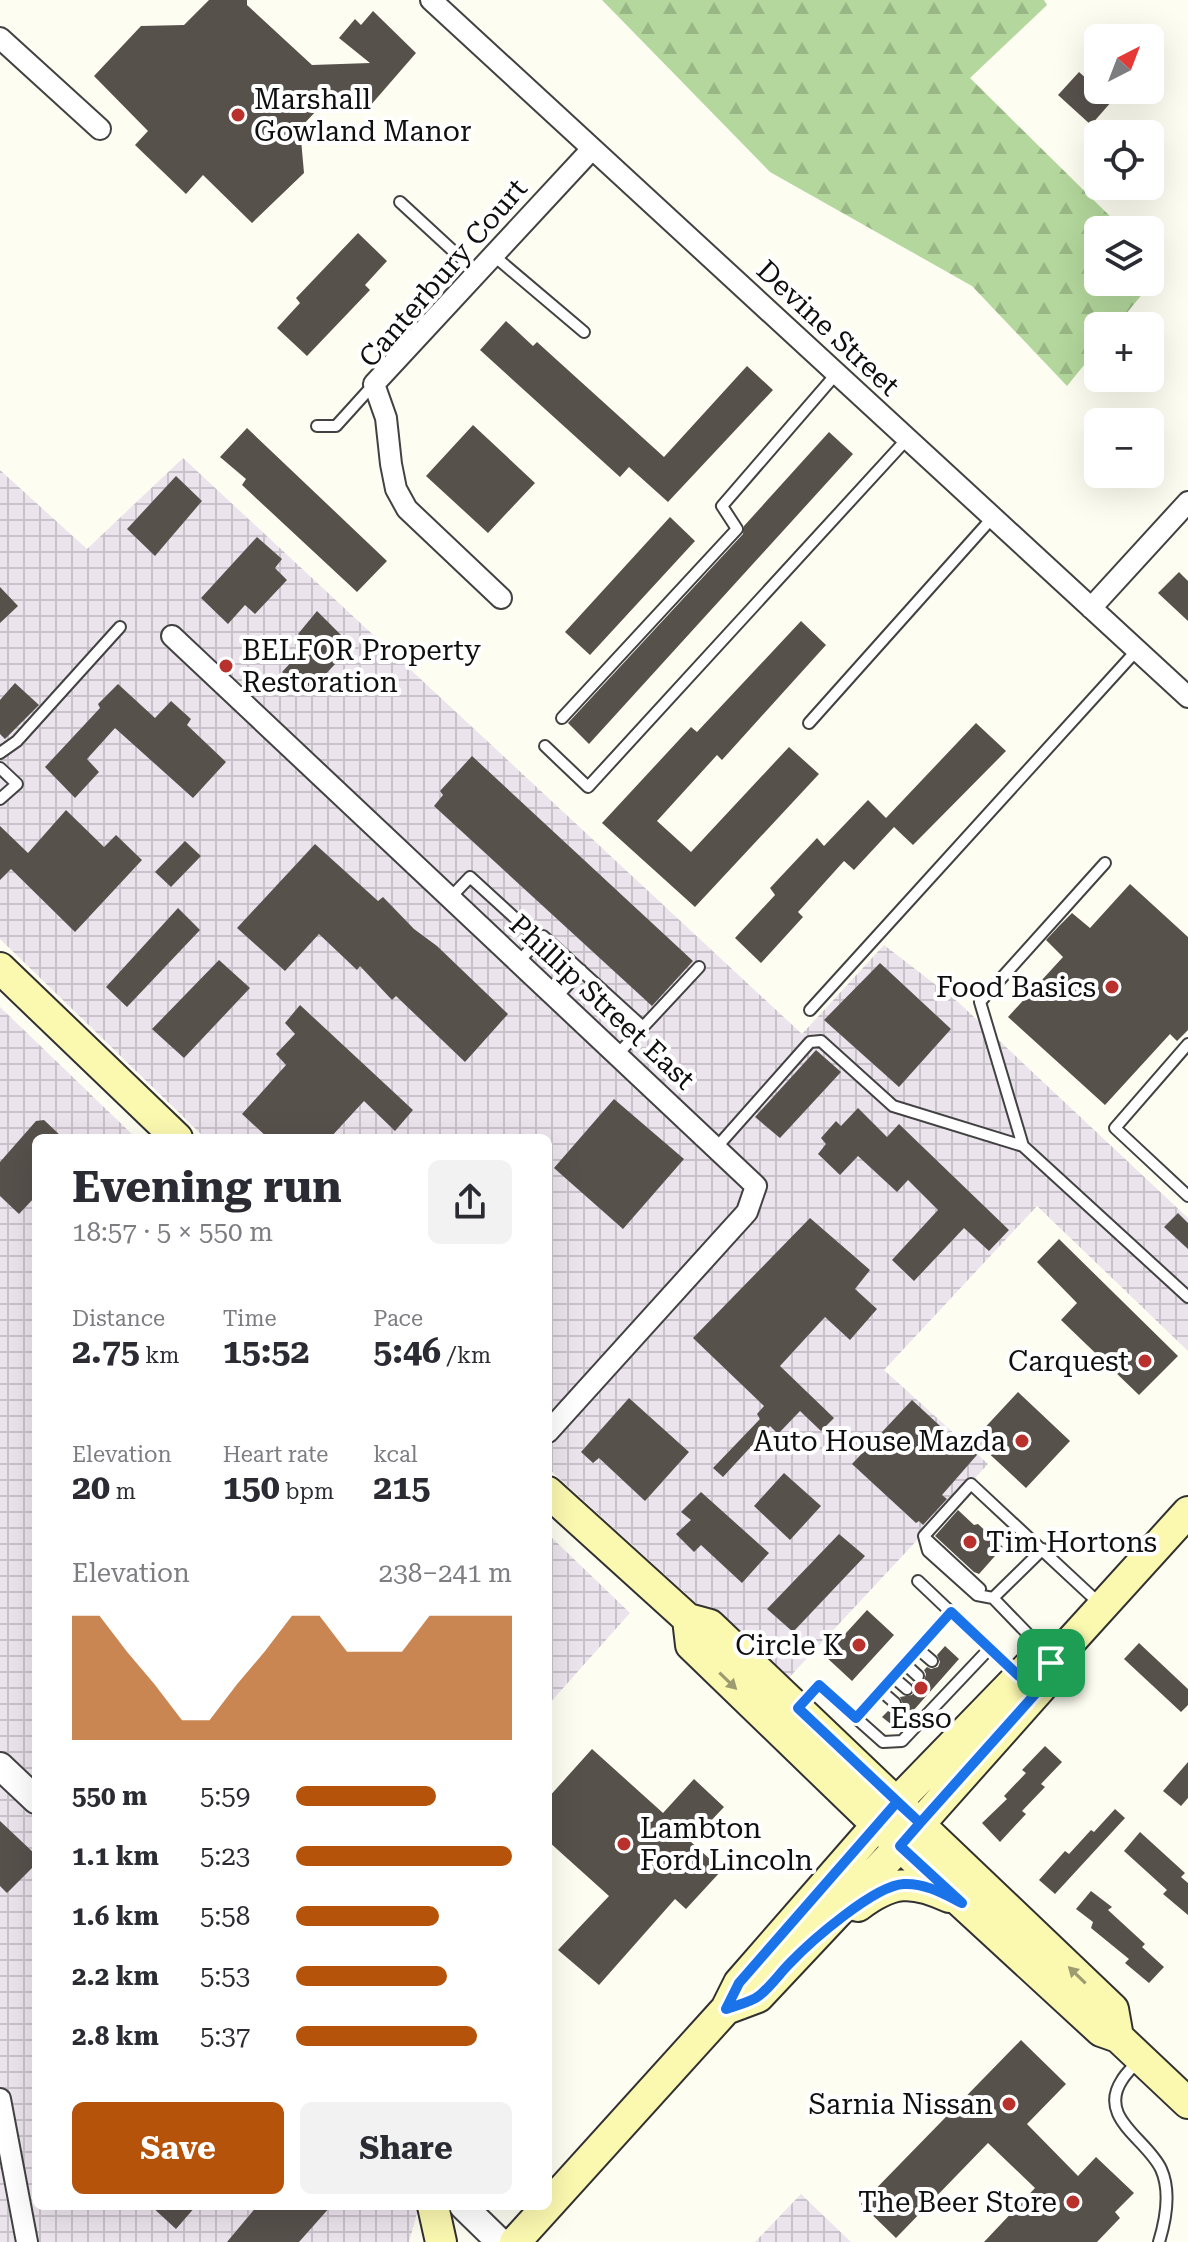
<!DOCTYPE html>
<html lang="en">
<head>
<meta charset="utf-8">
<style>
  :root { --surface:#fff; --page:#f2f2f3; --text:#2b2b33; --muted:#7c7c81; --accent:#b45309 }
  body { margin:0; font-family:"Roboto Serif",serif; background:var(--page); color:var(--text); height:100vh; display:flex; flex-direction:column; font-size:30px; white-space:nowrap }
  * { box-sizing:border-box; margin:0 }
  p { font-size:26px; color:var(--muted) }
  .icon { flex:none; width:44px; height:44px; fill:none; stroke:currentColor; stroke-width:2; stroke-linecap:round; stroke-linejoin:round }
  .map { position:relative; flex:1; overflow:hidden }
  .panel { position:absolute; left:32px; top:1134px; width:520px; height:1076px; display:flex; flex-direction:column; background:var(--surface); border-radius:12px; box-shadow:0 8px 32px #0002 }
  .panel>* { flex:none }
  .needle { width:52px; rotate:42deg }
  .tools { position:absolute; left:1084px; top:24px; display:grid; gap:16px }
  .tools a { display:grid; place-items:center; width:80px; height:80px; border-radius:12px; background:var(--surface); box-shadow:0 8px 32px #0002; font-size:40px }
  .pin { position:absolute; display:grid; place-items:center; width:68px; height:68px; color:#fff; margin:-34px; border-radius:16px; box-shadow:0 4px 12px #0006 }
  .round { display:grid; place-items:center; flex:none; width:84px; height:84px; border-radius:12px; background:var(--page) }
  .head { display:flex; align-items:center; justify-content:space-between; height:136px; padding:0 40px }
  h1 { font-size:44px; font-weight:700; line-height:60px }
  .figures { display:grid; grid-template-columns:repeat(3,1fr); gap:12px; height:136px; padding:8px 40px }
  .figures div { display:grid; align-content:center }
  .figures b { font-size:34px; font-weight:700 }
  .figures small { font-size:22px; font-weight:400 }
  .figures p { font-size:22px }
  .chart { height:224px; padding:16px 40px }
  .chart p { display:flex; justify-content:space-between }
  .chart svg { width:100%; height:144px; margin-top:8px; fill:var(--accent); opacity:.7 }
  .button { display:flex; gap:16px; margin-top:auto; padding:16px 40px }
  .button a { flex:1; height:92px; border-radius:12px; background:var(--accent); color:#fff; font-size:32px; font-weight:700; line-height:92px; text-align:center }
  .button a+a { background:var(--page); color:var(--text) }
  ul { padding:0 40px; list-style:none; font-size:26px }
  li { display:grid; grid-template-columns:128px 96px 1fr; align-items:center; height:60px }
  li i { height:20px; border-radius:10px; background:var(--accent) }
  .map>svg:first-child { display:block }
</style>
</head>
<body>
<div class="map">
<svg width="1188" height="2242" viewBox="0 0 1188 2242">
  <defs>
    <pattern id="industrial-grid" width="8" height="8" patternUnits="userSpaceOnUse" patternTransform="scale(2)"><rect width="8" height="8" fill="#ece4ed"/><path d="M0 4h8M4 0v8" fill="none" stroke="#c9c2ca"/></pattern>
    <pattern id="forest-firs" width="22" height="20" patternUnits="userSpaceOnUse" patternTransform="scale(2)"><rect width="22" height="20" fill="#b3d79c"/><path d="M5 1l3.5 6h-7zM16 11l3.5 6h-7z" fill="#99b785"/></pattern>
  </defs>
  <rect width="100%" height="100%" fill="#fefdf1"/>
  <!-- industrial -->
  <path fill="url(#industrial-grid)" d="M183,458l619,576 82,-89 74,57 230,216v133l-151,-145 -153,164 104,94 -204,219 -236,-215v-330h-343l-205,-199v-469l87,79z
    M0,1007l136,131h-100v1068h383l-10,36h-409z
    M548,1534l82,79 -82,92z
    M801,2194l50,48h-96z"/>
  <!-- forest -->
  <path fill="url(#forest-firs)" d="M602,0h442l3,5 -77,73 154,152h-26v52h52v-26l13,13 -47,57h-18v22l-31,38 -95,-100 -202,-114z"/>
  <!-- building -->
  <path fill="#57514c" d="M209,0h38v5l65,60 58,-2 -31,-25 16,-19 6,6 12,-14 43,42 -46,53 -51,2 -19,20 4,45 -52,50 -49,-48 -17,19 -51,-49 13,-14 -54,-55 47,-50 43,-1z
    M1079,72l33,29 -21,24 -33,-30z
    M358,233l29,28 -22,24 5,5 -63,66 -30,-28 23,-25 -4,-5z
    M506,321l27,25 4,-4 127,115 83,-91 26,24 -105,112 -39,-35 -9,10 -140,-127z
    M473,425l62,58 -47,50 -62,-57z
    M247,428l140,133 -30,31 -115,-107 4,-6 -26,-22z
    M829,432l24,22 -264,290 -21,-21 175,-189 1,-8z
    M176,476l26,25 -47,55 -28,-27z
    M670,517l25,24 -105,114 -25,-23z
    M257,537l25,22 -7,9 12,12 -32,34 -10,-9 -17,19 -27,-26z
    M1179,572l9,9v40l-30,-28z
    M0,587l18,19 -18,17z
    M317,611l35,35 -46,49 -24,-23 27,-29 -11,-9z
    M801,621l25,24 -104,115 -5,-5 -60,66 34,31 98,-105 30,27 -124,133 -93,-84 89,-96 6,5z
    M15,683l24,22 -34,34 -5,-5v-34z
    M118,684l37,34 16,-17 20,18 -4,6 39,37 -33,36 -78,-70 -28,31 12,13 -24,26 -30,-31 55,-59 -2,-4z
    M976,723l30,28 -93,94 -19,-18 -40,43 -10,-9 -46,51 5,5 -42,46 -26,-25 40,-43 -5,-7 47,-50 7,8 44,-46 18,18z
    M472,756l221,205 -41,45 -218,-200 9,-11 -3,-4z
    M66,810l38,37 12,-12 26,25 -67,72 -64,-63 -11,11v-54l28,27z
    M185,841l16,15 -30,31 -16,-15z
    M315,844l63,57 5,-4 31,32 23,17 71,68 -43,48 -69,-66 -4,4 -32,-34 -3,4 -38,-36 -34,37 -48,-43z
    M1130,884l58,53v93l-11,11 -7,-7 -65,71 -97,-88 55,-60 -17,-17 14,-15 12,-12 18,15z
    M178,908l22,22 -73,77 -21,-20z
    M219,960l31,28 -66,70 -32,-29z
    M880,963l71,66 -52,58 -75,-67z
    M300,1005l113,105 -18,21 -31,-30 -34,37h-62l-26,-24 44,-49 -10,-11 19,-20 -10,-11z
    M816,1050l25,22 -61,66 -25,-21z
    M614,1099l70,60 -61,70 -69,-61z
    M858,1108l29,29 12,-13 110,106 -20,21 -25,-23 -50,53 -22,-21 46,-50 -30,-30 -11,12 -39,-36 -18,19 -22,-21 8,-10 -5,-6 15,-17 5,5z
    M44,1120l19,18h-27v58l-17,18 -19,-18v-34l36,-41z
    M1178,1213l10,10v26l-24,-22z
    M810,1218l60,52 -15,19 22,20 -27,31 -25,-23 -45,49 54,52 -13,13 -21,-20 -22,23 -8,-8 -47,51 -10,-9 47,-49 -3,-5 7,-8 -71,-68z
    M1059,1239l119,117 -39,39 -78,-75 16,-17 -40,-41z
    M1018,1392l52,49 -44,47 -43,-40 -41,47 5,4 -24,26 -4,-4 -3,2 -64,-59 60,-64 53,49z
    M629,1398l60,54 -44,49 -46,-43 -6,5 -12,-11z
    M784,1473l37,33 -31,34 -36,-34z
    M701,1492l68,61 -27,30 -41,-38 -7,7 -18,-18 15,-14 -10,-8z
    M958,1510l16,15 4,-1 25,23 -24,27 -5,-2 -39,-36z
    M839,1534l26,22 -72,76 -26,-23z
    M867,1610l27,25 -42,46 -27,-25z
    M1139,1643l49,46v16l-7,7 -57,-53z
    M945,1646l14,13 -62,70 -15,-12 8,-8 4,2 6,-2 3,-5 -3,-7 12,-2 3,-5 -3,-7 8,1 4,-3 2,-7 -2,-4 3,-3 4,2 7,-2 2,-5 -3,-7z
    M1045,1746l17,16 -21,22 4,3 -23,24 4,3 -26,28 -18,-19 25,-24 -3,-3 22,-23 -4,-3z
    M592,1749l71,64 31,-34 30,28 -33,35 31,28 -36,39 -11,-10 -76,86 -41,-35 51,-54 -61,-55v-43z
    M1188,1762v36l-7,8 -18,-15z
    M1115,1809l10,9 -70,76 -16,-14 26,-29 4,3 22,-24 3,2z
    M0,1821l36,34v9l-29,29 -7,-7z
    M1140,1832l45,41 -4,4 7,6v32l-25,-21 4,-4 -43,-39z
    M1091,1891l21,16 -4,3 37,34 -3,3 22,20 -15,16 -24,-20 4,-4 -38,-31 2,-6 -17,-13z
    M1021,2040l45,44 -39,40 51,52 18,-19 38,36 -19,19 5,6 -23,24h-113l51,-54 -47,-45 -92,95 -35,-34z
    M151,2206h45l-20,23z
    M257,2206h74l-32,36h-72z"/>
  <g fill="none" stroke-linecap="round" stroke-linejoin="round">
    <!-- service casing -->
    <g stroke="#424242" stroke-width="14">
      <path id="service" d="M400,202l76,70
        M493,255l91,77
        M317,426h19l38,-42
        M562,718l175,-189 -15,-23 115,-133
        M809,723l184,-206
        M545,746l43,41 319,-348
        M0,753l17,-12 103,-114
        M0,768l17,16 -17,15
        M450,898l20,-21 69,63
        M518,962l25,-26 100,91
        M556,998l25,-28
        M810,1010l327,-360
        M1188,1044l-73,84 73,68
        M617,1055l82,-88
        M1023,1146l-43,-144 125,-139
        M716,1148l94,-106 11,-1 72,65 130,40 165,151
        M924,1536l47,-52 130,121
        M924,1536l4,15 49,44 16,3 59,61
        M925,1538l55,51 -3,6
        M918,1581l99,94
        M993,1598l50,-49
        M918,1649l14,12
        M905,1664l13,12
        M893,1677l14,12
        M881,1691l14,12
        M799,1708l20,-23 37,33 95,-106
        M856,1718l27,24 19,-1 87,-92
        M1138,2061c-5,6 -12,12 -16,19 -25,38 25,59 39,89 10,22 5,50 -2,73"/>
    </g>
    <!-- minor casing -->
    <g stroke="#424242" stroke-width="24">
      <path id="minor" d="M431,0l757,697
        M0,38l100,91
        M501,598l-94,-89 -11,-20 -5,-25 -5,-46 -12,-34 218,-235
        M1091,608l97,-106
        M172,636l584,550 -9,26 -199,220
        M0,2099l27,143"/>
    </g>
    <!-- tertiary casing -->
    <g stroke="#424242" stroke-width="30">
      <path id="tertiary" d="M0,1766l36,34
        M463,2206l37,36"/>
    </g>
    <!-- secondary casing -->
    <g stroke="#313131" stroke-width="34">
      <path id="secondary" d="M0,968l177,170
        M548,1492l140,127 22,6 403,384 5,28
        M688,1619l3,26 184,178 226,208 17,6 70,66
        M858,1906c33,-25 53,-27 91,-9
        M726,2009l32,-12 142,-151 145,-163 6,-20 137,-151
        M433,2206l8,36
        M515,2242l211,-233 13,-26 158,-181 133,-137 21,-2"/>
    </g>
    <!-- service -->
    <use href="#service" stroke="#fff" stroke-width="10"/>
    <!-- minor -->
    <use href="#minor" stroke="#fff" stroke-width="20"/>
    <!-- tertiary -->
    <use href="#tertiary" stroke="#fff" stroke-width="26"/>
    <!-- secondary -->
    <use href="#secondary" stroke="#fbf8b0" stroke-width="30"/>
  </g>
  <!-- one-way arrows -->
  <defs><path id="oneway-solid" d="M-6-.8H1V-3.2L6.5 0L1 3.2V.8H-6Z" transform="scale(2)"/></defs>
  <g fill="#9d9b70">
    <use href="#oneway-solid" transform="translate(728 1681) rotate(44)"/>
    <use href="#oneway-solid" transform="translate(1077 1975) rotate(-136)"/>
  </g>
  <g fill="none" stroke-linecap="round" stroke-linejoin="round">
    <!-- route casing -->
    <g stroke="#fff" stroke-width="16">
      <path id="route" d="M1051,1663l-21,2 -11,11 -68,-64 -95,106 -37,-33 -21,23 122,115 -20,23 62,57c-18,-9 -37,-20 -58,-19 -29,1 -93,57 -114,79 -10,10 -19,23 -30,32 -8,7 -23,10 -34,14l13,-26 158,-181 23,21 125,-140 6,-20"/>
    </g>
    <!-- route -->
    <use href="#route" stroke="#1a73e8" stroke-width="10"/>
  </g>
  <!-- markers -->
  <g fill="#b8312d" stroke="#fff" stroke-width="3">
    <circle cx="238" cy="115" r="8"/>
    <circle cx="226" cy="666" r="8"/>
    <circle cx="1112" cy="987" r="8"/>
    <circle cx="1145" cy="1361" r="8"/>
    <circle cx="1022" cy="1441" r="8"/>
    <circle cx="970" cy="1542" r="8"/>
    <circle cx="859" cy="1645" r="8"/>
    <circle cx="921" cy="1688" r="8"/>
    <circle cx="624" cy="1844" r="8"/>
    <circle cx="1009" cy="2104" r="8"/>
    <circle cx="1073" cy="2202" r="8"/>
  </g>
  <g text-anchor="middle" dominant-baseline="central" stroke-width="8" stroke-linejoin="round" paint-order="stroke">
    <!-- poi labels -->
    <g font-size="28" fill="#0f0f0f" stroke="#fff" text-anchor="end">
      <text x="254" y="99" text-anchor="start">Marshall<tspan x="254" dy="32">Gowland Manor</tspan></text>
      <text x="242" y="650" text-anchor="start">BELFOR Property<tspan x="242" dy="32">Restoration</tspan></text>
      <text x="1096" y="987">Food Basics</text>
      <text x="1129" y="1361">Carquest</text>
      <text x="1006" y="1441">Auto House Mazda</text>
      <text x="986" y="1542" text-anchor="start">Tim Hortons</text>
      <text x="843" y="1645">Circle K</text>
      <text x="921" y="1718" text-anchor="middle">Esso</text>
      <text x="640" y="1828" text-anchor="start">Lambton<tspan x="640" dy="32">Ford Lincoln</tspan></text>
      <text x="993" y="2104">Sarnia Nissan</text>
      <text x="1057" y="2202">The Beer Store</text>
    </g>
    <!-- street labels -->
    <g font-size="28" fill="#0f0f0f" stroke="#fff">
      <text transform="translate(443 273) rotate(-49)">Canterbury Court</text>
      <text transform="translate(828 328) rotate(43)">Devine Street</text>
      <text transform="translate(602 1002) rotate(43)">Phillip Street East</text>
    </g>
  </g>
</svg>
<div class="tools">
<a><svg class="needle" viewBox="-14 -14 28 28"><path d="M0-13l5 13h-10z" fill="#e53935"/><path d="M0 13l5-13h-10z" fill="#7c7c81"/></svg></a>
<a><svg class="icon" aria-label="locate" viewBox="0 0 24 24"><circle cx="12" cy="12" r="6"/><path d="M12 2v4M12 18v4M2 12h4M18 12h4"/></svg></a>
<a><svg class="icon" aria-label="layers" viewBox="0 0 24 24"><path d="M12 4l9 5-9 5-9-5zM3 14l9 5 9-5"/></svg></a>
<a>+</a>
<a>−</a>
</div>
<div class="pin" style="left:1051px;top:1663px;background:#1e9e55"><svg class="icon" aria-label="arrive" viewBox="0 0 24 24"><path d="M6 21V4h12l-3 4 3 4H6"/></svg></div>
<section class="panel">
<div class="head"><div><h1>Evening run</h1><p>18:57 · 5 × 550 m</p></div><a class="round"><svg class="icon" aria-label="share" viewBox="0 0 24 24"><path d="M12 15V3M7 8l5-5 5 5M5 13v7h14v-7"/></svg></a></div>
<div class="figures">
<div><p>Distance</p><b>2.75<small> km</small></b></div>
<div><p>Time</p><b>15:52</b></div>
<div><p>Pace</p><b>5:46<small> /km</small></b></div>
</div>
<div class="figures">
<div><p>Elevation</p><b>20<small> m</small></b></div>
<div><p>Heart rate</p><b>150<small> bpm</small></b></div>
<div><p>kcal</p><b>215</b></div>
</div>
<div class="chart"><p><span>Elevation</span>238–241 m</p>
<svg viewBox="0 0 160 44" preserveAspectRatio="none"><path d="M0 44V6L10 6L20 17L30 27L40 38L50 38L60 27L70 17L80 6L90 6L100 17L110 17L120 17L130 6L140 6L150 6L160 6V44z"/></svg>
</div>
<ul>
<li><b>550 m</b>5:59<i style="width:65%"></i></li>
<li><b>1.1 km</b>5:23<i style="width:100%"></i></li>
<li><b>1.6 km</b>5:58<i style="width:66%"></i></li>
<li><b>2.2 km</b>5:53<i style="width:70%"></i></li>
<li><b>2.8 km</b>5:37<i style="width:84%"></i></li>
</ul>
<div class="button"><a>Save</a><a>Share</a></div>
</section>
</div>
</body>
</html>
